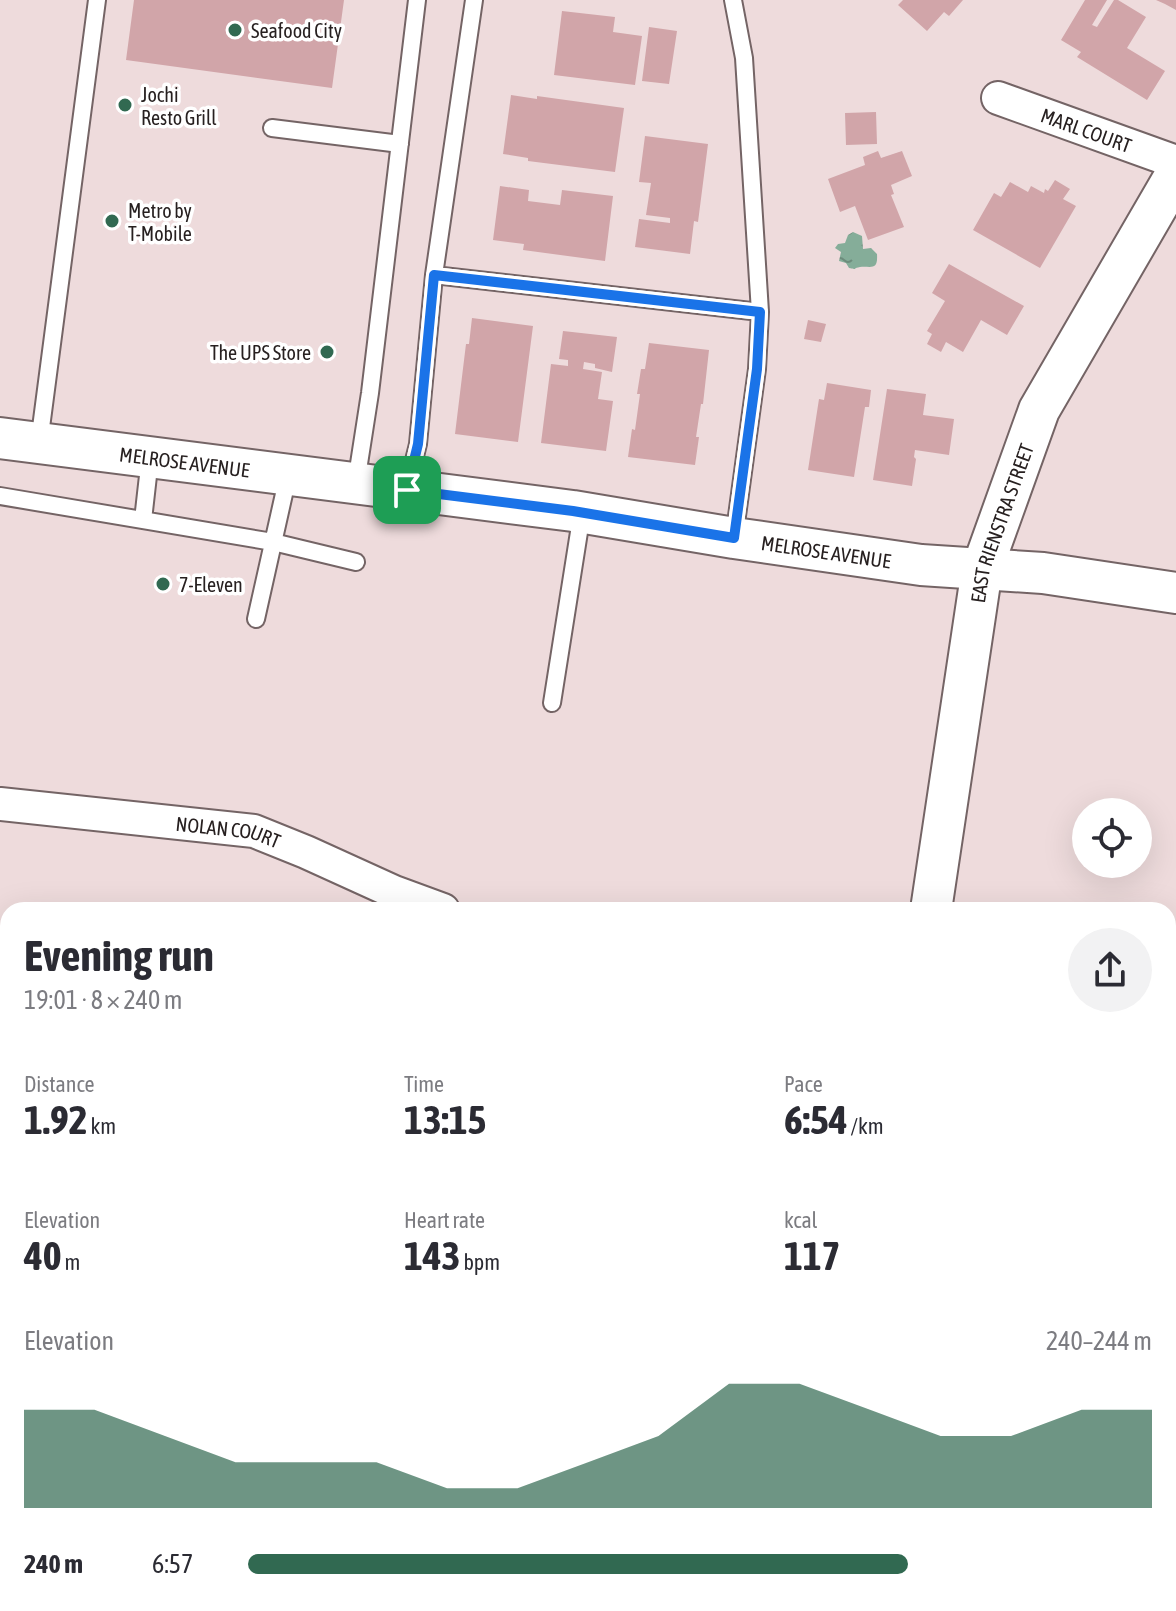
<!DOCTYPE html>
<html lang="en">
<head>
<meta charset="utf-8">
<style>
  :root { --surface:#fff; --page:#f2f2f3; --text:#2b2b33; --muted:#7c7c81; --accent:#316951 }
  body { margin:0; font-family:"Asap Condensed",sans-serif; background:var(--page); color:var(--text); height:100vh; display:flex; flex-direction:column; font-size:30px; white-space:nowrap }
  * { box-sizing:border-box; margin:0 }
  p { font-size:26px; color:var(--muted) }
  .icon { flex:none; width:44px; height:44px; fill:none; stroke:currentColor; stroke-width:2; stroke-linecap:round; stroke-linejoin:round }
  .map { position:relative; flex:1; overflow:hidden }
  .sheet { position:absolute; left:0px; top:902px; width:1176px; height:710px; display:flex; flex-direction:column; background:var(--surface); border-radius:24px 24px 0 0; box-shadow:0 8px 32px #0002 }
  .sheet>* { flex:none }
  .buttons { position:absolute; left:1072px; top:798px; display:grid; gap:16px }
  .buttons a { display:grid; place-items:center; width:80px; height:80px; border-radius:50%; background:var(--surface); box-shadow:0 8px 32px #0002; font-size:40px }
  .pin { position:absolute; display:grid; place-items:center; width:68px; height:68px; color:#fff; margin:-34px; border-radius:16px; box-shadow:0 4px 12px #0006 }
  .round { display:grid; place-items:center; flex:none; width:84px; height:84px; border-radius:42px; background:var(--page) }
  .headline { display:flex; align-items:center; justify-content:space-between; height:136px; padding:0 24px }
  h1 { font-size:44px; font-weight:700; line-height:60px }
  .stats { display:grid; grid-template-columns:repeat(3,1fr); gap:12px; height:136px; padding:8px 24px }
  .stats div { display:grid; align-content:center }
  .stats b { font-size:40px; font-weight:700 }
  .stats small { font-size:22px; font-weight:400 }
  .stats p { font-size:22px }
  .chart { height:224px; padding:16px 24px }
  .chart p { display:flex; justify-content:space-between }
  .chart svg { width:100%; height:144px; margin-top:8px; fill:var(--accent); opacity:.7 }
  ul { padding:0 24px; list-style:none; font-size:26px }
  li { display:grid; grid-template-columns:128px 96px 1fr; align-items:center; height:60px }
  li i { height:20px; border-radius:10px; background:var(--accent) }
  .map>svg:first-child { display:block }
</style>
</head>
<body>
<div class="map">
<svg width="1176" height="1611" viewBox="0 0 1176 1611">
  <defs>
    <pattern id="grass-dots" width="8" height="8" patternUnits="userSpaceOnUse" patternTransform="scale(2)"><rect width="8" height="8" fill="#b1cebf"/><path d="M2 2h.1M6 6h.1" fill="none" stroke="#98b1a4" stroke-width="1.8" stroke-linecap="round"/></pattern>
    <pattern id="water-ripples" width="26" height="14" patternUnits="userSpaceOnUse" patternTransform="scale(2)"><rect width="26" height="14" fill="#85ad99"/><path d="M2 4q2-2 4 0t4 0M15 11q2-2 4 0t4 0" fill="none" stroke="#6d8c7c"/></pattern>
  </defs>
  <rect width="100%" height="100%" fill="#eedbdc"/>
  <!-- grass -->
  <path fill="url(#grass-dots)" d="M0,1260l8,6v338h418l9,7h-435z"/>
  <!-- water -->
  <path fill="url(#water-ripples)" d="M853,232l9,4 1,13 8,-1 6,6c1,17 -5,12 -17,13 -10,2 0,3 -11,1l-3,-5 -7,-2 2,-9 -6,-4 3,-4 7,-1 3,-8z"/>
  <!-- building -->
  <path fill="#d1a5a9" d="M134,0h210l-12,88 -206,-28z
    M903,0h60l-14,16 -5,-4 -17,19 -29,-26z
    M1085,0h22l-15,25 5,2 17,-27h4l28,17 -19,31 38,23 -18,29 -70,-43 4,-5 -20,-12z
    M1156,0h20v10l-11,-6z
    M562,11l53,6 -2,15 29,4 -7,49 -81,-10z
    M649,27l28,4 -8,53 -27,-3z
    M511,95l26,4v-3l87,12 -9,64 -87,-11v-3l-25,-4z
    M876,112l1,32 -31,1 -1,-32z
    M645,136l63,8 -10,78 -4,-1 -4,33 -55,-7 4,-28 31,4v-5l-24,-3 5,-32 -12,-1z
    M878,151l3,7 21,-7 10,25 -21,9 3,9 -3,1 13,32 -36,13 -13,-34 -15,6 -12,-33 37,-14 -2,-8z
    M1055,180l15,9 -7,10 13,7 -36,62 -67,-38 21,-37 7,4 9,-15 18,10 3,-6 13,7 1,-4 3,2z
    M500,186l29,4 -1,11 32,4 2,-15 51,6 -8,65 -82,-11 1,-6 -31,-4z
    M949,264l75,42 -17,29 -26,-15 -18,32 -17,-10 -5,10 -14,-8 5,-10 -5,-3 18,-30 -13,-8z
    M472,318l61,8 -15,116 -63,-8 11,-90h3z
    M808,320l18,4 -5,18 -17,-3z
    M563,331l54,6 -5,35 -17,-4v-4l-11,-2 -1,7 19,3 -4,27 15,2 -7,50 -65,-8 10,-79 17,2v-6l-9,-1z
    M649,343l60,7 -6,54h-2l-5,33h3l-4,28 -67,-8 4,-28 3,1 5,-36h-3l4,-25h4z
    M827,383l44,7 -2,17h-4l-11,70 -46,-7 11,-71 5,1z
    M887,389l39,5 -3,21 31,4 -5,36 -34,-5 -1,7 2,2 -4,27 -39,-6z"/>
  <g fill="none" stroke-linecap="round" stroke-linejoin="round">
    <!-- service casing -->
    <g stroke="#746465" stroke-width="20">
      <path id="service" d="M733,0l11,58 16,254 -3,57 -23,169
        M272,128l128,16
        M434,275l326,37
        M39,443l58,-443
        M356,483l14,-90 47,-393
        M407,489l11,-45 16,-169 40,-275
        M0,496l273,46 83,20
        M143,520l7,-62
        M256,619l32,-143
        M552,703l30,-190"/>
    </g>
    <!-- minor casing -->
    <g stroke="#746465" stroke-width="36">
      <g id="minor">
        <path id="s1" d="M998,98l178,64"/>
        <path id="s2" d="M0,804l254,27 52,21 88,40 49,18"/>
        <path d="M1168,1065l8,1"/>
      </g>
    </g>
    <!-- tertiary casing -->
    <g stroke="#746465" stroke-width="44">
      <g id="tertiary">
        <path id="s3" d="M0,438l573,73 161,27 187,27 122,8 133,20"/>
        <path id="s4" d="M931,910l51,-341 57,-159 137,-236"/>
        <path d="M923,1604l4,7"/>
      </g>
    </g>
    <!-- motorway casing -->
    <g stroke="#fff" stroke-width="48">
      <path id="motorway" d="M0,1452l8,7
        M175,1604l8,7"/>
    </g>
    <!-- service -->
    <use href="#service" stroke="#fff" stroke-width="16"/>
    <!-- minor -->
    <use href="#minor" stroke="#fff" stroke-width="32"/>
    <!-- tertiary -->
    <use href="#tertiary" stroke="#fff" stroke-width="40"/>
    <!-- motorway -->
    <use href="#motorway" stroke="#f6bec3" stroke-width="44"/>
  </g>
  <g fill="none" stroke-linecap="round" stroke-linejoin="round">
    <!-- route casing -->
    <g stroke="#fff" stroke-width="16">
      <path id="route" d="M434,275l326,37 -3,57 -23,169 -161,-27 -166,-21 11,-46z"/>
    </g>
    <!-- route -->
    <use href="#route" stroke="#1a73e8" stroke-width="10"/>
  </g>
  <!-- markers -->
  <g fill="#316951" stroke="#fff" stroke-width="3">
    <circle cx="235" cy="30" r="8"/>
    <circle cx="125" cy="105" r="8"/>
    <circle cx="112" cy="221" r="8"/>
    <circle cx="327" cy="352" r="8"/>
    <circle cx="163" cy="584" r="8"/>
  </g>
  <g text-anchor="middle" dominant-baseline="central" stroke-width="7" stroke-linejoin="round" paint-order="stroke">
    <!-- poi labels -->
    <g font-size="20" fill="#272020" stroke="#fff" text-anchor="start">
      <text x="251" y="30">Seafood City</text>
      <text x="141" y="94">Jochi<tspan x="141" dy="23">Resto Grill</tspan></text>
      <text x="128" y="210">Metro by<tspan x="128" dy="23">T-Mobile</tspan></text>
      <text x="311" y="352" text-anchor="end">The UPS Store</text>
      <text x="179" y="584">7-Eleven</text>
    </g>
    <!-- street labels -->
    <g font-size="20" fill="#272020" stroke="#fff">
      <text stroke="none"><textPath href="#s1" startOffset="94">MARL COURT</textPath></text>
      <text stroke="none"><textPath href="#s3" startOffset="186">MELROSE AVENUE</textPath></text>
      <text stroke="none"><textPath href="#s4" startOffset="394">EAST RIENSTRA STREET</textPath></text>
      <text stroke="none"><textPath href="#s3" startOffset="834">MELROSE AVENUE</textPath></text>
      <text stroke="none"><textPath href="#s2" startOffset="230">NOLAN COURT</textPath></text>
    </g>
  </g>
</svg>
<div class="buttons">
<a><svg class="icon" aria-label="locate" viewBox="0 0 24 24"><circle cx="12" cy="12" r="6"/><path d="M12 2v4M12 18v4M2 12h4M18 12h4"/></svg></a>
</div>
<div class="pin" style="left:407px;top:490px;background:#1e9e55"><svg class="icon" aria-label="arrive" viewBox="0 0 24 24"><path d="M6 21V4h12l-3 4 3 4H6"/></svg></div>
<section class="sheet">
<div class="headline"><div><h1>Evening run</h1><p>19:01 · 8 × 240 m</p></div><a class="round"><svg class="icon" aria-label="share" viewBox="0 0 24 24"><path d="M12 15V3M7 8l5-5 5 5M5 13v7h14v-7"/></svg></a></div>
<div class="stats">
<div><p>Distance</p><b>1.92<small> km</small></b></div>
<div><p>Time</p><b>13:15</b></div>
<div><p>Pace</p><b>6:54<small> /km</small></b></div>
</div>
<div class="stats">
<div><p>Elevation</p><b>40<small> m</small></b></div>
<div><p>Heart rate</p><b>143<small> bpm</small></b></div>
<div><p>kcal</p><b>117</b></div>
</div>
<div class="chart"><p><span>Elevation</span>240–244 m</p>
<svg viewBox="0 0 160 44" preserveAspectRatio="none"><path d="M0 44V14L10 14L20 22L30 30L40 30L50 30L60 38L70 38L80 30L90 22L100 6L110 6L120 14L130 22L140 22L150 14L160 14V44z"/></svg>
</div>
<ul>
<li><b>240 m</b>6:57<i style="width:73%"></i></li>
</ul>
</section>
</div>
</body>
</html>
